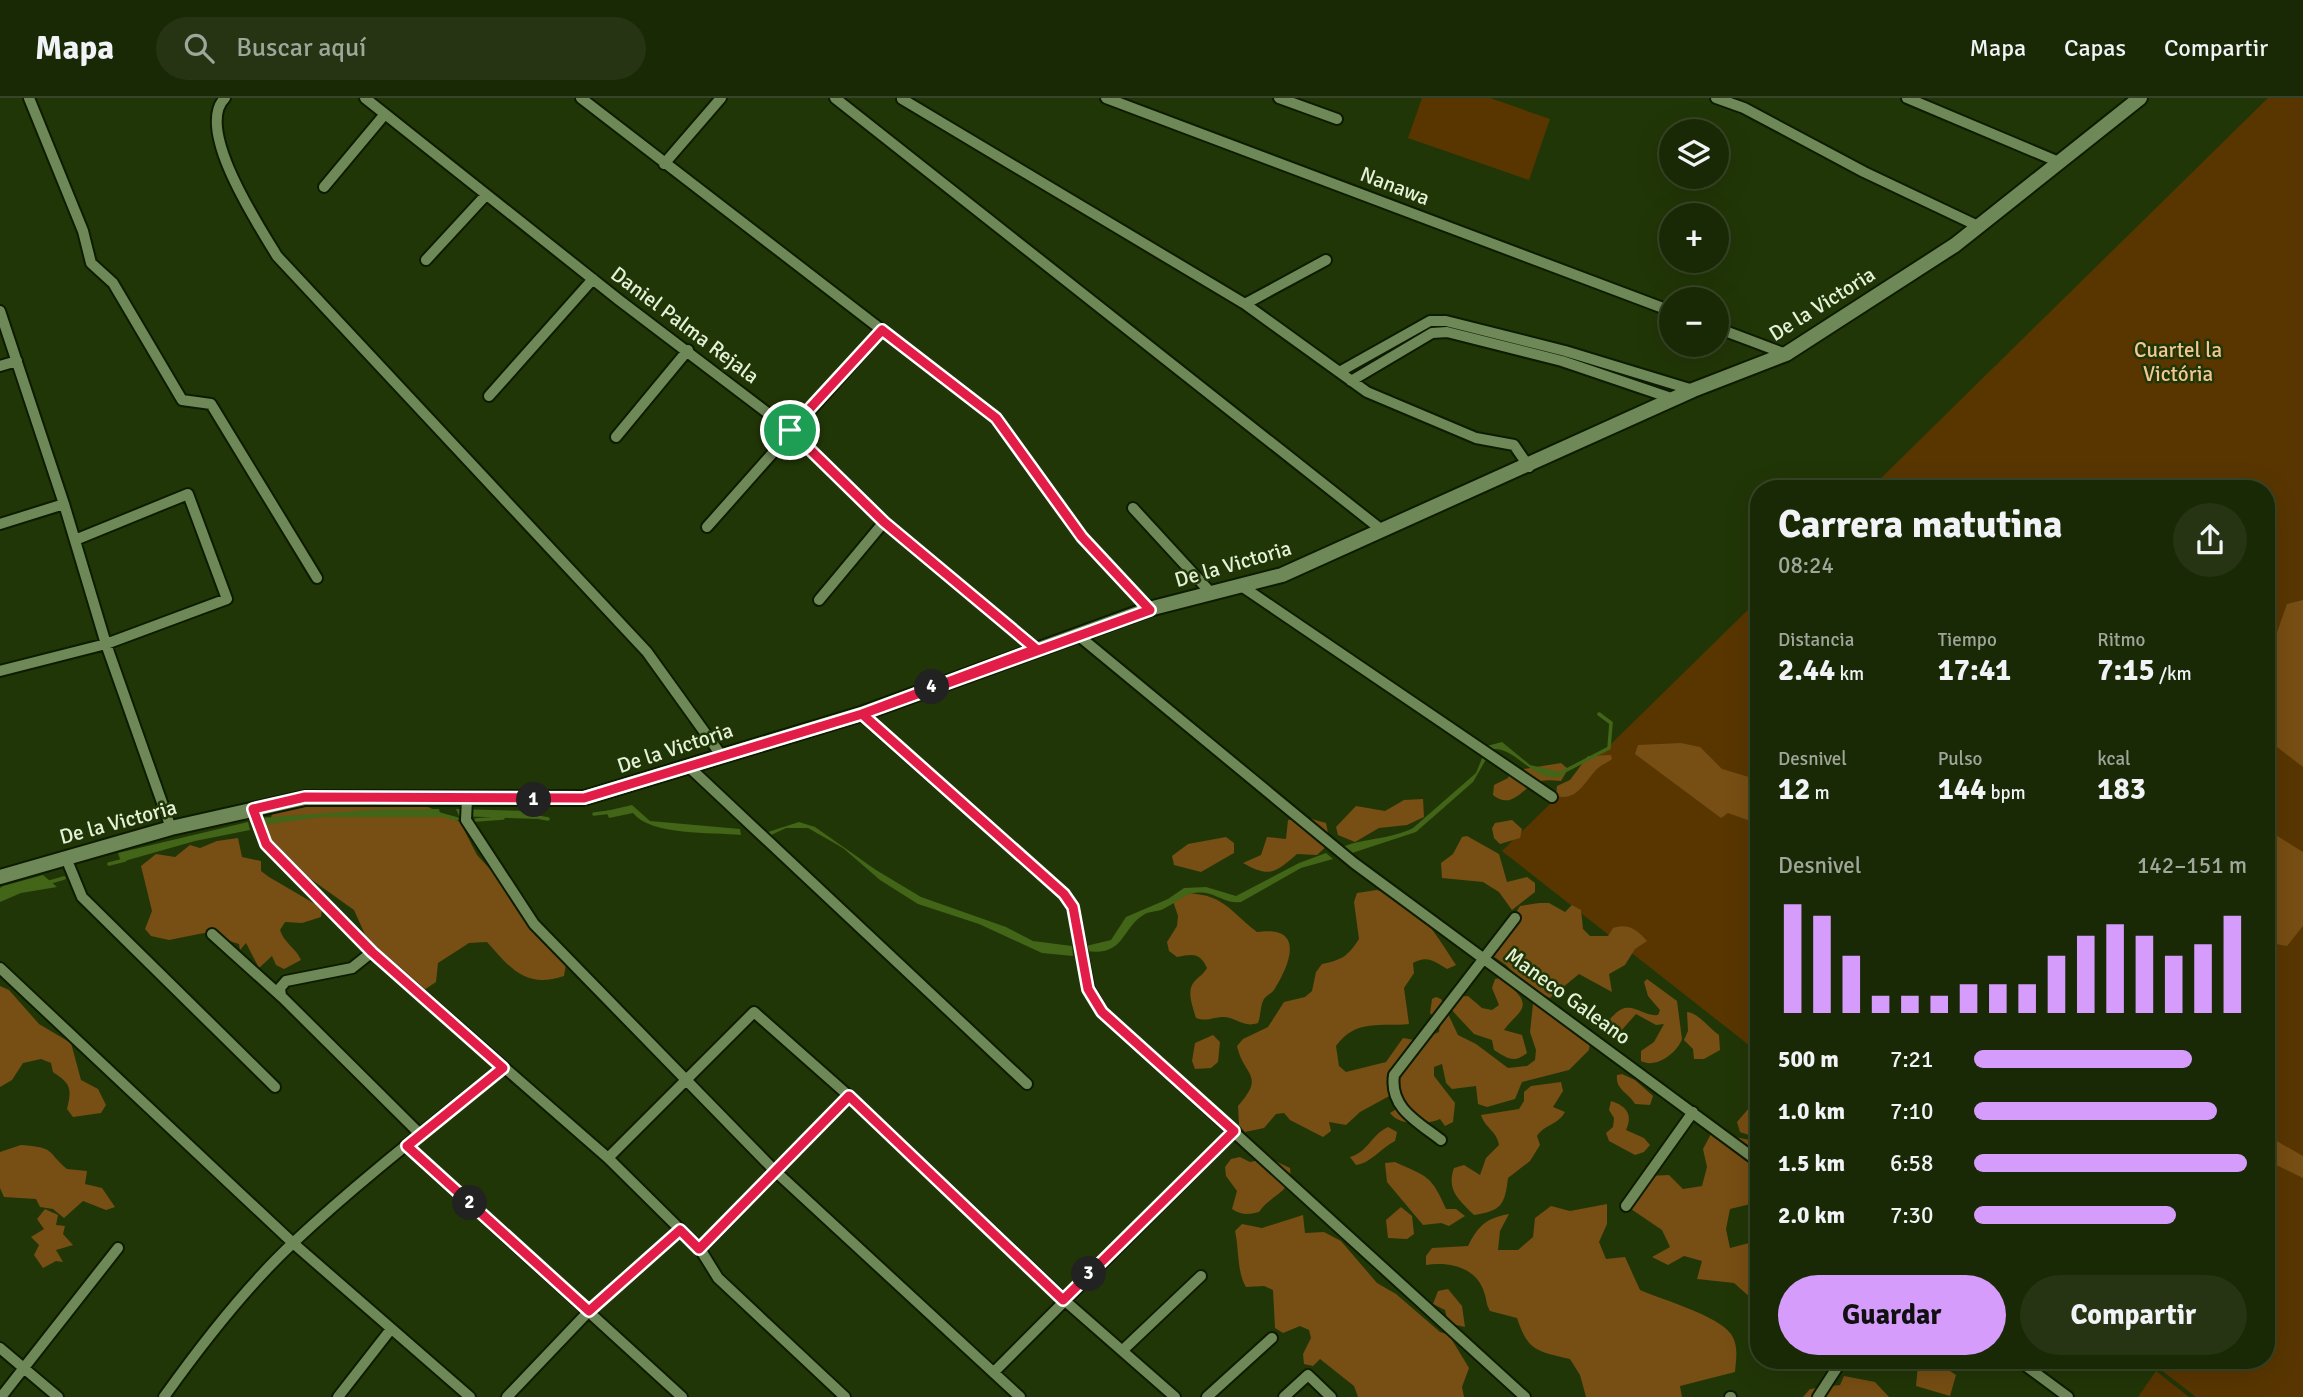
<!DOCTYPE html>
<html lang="es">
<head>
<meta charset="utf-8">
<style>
  :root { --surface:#192805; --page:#263413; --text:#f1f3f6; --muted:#9fa69a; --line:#374427; --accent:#d59cfb }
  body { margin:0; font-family:Signika,sans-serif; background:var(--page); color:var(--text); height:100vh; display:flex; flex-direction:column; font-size:26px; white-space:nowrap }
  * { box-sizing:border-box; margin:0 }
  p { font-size:23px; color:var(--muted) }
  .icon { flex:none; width:38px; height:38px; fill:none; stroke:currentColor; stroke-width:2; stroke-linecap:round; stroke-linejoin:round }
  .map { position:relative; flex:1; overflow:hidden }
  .panel { position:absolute; left:1750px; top:382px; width:525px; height:889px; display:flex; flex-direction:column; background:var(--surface); border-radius:28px; box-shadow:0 7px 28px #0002,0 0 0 2px var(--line) }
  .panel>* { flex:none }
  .controls { position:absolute; left:1659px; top:21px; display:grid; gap:14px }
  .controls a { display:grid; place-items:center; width:70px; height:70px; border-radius:50%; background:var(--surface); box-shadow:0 7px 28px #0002,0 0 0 2px var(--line); font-size:35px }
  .pin { position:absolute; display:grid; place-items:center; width:60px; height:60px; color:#fff; margin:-30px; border:4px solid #fff; border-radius:50%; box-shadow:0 2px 7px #0007 }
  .km { position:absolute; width:35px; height:35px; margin:-18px; border-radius:50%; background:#222; color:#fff; font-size:19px; line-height:35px; text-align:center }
  .round { display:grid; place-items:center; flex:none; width:74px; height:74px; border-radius:37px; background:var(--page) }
  .summary { display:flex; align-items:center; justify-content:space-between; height:119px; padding:0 28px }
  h1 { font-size:38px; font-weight:700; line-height:52px }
  .figures { display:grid; grid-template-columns:repeat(3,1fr); gap:10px; height:119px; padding:7px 28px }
  .figures div { display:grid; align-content:center }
  .figures b { font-size:30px; font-weight:700 }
  .figures small { font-size:19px; font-weight:400 }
  .figures p { font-size:19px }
  .chart { height:196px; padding:14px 28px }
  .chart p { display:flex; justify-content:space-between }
  .chart svg { width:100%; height:126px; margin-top:7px; stroke:var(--accent); stroke-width:6 }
  .action { display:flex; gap:14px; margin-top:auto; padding:14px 28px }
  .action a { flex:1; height:80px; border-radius:42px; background:var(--accent); color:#111; font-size:28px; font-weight:700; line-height:80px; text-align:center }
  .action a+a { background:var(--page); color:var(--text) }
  ul { padding:0 28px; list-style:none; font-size:23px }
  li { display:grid; grid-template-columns:112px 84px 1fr; align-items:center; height:52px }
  li i { height:18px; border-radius:9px; background:var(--accent) }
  header { display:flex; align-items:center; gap:42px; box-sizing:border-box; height:98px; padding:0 35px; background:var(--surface); border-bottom:2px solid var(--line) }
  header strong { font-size:33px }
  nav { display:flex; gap:38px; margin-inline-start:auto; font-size:24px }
  .search { width:490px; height:63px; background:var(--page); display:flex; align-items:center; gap:18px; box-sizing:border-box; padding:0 24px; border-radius:38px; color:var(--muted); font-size:26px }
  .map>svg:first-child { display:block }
</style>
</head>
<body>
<header>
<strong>Mapa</strong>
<div class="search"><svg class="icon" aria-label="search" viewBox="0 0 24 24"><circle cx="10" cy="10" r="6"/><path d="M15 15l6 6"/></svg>Buscar aquí</div>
<nav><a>Mapa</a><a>Capas</a><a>Compartir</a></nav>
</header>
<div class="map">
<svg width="2303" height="1299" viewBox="0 0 2303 1299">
  <rect width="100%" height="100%" fill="#213607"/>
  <!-- green -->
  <path fill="#593600" d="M1422,0h68l60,21 -21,61 -121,-42z
    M2268,0h35v1299h-107l-48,-37h118v-872h-395z
    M1759,501v454l-257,-202z
    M2156,1273l33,26h-51z"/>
  <!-- forest -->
  <path fill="#774e13" d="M2303,502v167l-26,-20 -11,-15 9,-94 12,-34z
    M1681,645l19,4 22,22 37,11v44l-31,-11 -7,5 -86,-64 3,-9z
    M1611,657l1,4c-5,4 -11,6 -15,10 -12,12 -20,33 -41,27l1,-10 13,-6 18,-24z
    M1561,665l7,6 -7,12c-9,-1 -20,-2 -28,3 -13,8 -23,25 -40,11l1,-10 14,-7 3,-7z
    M1423,701l1,18 -17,8 -28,3 -24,14 -17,-7 -2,-8 20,-21 29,5 19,-11z
    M310,706l40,3 74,-2 36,17 17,33 80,86 10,17 -3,18c-38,13 -53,-7 -77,-34l-18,1 -31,20 -2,19 -15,10 -18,-4 -27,-29 -22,-49 -77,-55 -18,-26 11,-9 3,-8z
    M1308,720l18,5 4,20 -13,12 -20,-1c-22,19 -27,24 -54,9l18,-8 6,-18 19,2 2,-19z
    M1512,722l10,9 -2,9 -20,6 -6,-6 -2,-10 3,-5z
    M2266,731l37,23v74l-16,20 -21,-4z
    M1467,738l32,18 8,28 20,-5 8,6v9l-23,18 -13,-18 -16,-10 -41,-4 -1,-15 12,-9 9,-17z
    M1226,739l8,6v10l-33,19 -27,-7 -2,-9 16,-12z
    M238,740l4,19 19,4v10l8,6 53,31 -1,9 -19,6 -17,-1 -5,8c4,13 16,18 21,30l-17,9 -8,-4 -4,-9 -13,12 -13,-25 -6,7 -1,-6 -35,-11 -35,7 -18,-4 -6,-7 7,-18 -11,-45 15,-12 19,3 15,-12 10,3 17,-7z
    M1377,792c40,10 58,43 79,75l-9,4c-13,-8 -20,-14 -34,-6l1,10 -10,15 5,36c-27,3 -53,-6 -73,22l3,20 7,6 40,-10 17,-24 11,2 1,9c-18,20 -27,14 -22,45l-33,18 -14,13 -17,-3 2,9 -8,6 -33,-17 -6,-7 -8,1 -12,14 -19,4 -6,-7 -1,-19c28,-32 6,-29 -1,-60l6,-7 25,-12 16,-25 21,-5 7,-6 4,-19 6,-8c20,-4 26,-8 37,-25l-5,-37 3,-9z
    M1180,795c44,0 47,16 77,39 48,-7 34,31 17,58 -3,4 -9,6 -11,11 -3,6 -2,15 -5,22 -15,5 -20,-5 -34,-6 -11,0 -17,5 -28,1 -3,-11 -10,-27 -2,-36 5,-6 9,-7 13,-14 -7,-16 -15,-14 -30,-11l-8,-6 -2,-9 10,-16 1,-10 -6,-18z
    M1539,805h10l16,9 7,-7 9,5 2,19 7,7h18l5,-8c16,-5 24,2 34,13l-12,8 -10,16 -16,9 3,18 -33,-18 -29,24 -24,-12 -20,-21 -16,-11 30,-48z
    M1504,879l9,4 1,9c20,18 1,24 -10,40l18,5 5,18c-13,11 -20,5 -33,-3l-2,-10 -18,-6 -26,-28 -1,-9 21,-1 14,12 10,2 7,-5 -7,-17 3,-9z
    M1647,881l30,22 5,38c-5,14 -26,30 -41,22v-10l13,-9 10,-18 -8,1 -20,-11 -16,18 -9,1 -8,-5c3,-6 6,-8 11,-13 17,-17 27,2 44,0l2,-5 -12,-14 -4,-14z
    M0,888l9,4 30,34 32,19 10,37 17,9 8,16 -5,8 -28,4 -6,-8c5,-21 4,-25 -14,-37l-2,-9 -10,-4 -18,4 -11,17 -12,7z
    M1436,899l5,2 17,36 18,9 32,24 19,-2 8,-6 1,-10 -6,-18 3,-28c18,-6 24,10 34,24h10l13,13 -1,9 -20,20 -47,12 -7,17 -28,8 -9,-3 -2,-18 -24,3 -6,-6 -4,-19 -8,3v9l21,27 -2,19 -8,4 -5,-7c-13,6 -41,7 -50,-6l5,-3 2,-14 -3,-14 22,-27 9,-17 14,-6 1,-9 -10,-10 2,-14z
    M1687,914c10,0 22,16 32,23l1,15 -16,9h-10l-1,-10 -9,-9 4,-9z
    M1213,937l7,7 -2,20 -7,6 -16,1 -3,-8 3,-18z
    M1622,976l13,6 18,16 -3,9 -15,-1c-6,-11 -20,-14 -18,-29z
    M1561,984l2,9 -10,16 12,5c-7,13 -20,12 -28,24l3,9 -10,16 -22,17c-3,27 -7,33 -34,37 -15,-15 -28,-25 -20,-47l10,-3 16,10 6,-17 13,-13c-2,-14 -14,-17 -18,-30l38,-6 5,-8v-9l7,-6z
    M1759,985v50l-10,2 -9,-3 -3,-10 12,-14z
    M1611,1003c16,5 22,14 15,29l18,8 6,7 -6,7 -9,3 -26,-14 -3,-8 7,-6 1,-9 -5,-8z
    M1388,1029l9,5 -2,9c-14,7 -24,22 -39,24l-6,-8c17,-4 22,-23 38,-30z
    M1712,1034l42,9 5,21 -7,15 7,-2v27l-29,7 -4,20 4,19 19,-5 10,-7v69l-25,-22 -37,-4 5,-18 -18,-5 -16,9 -16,-8 18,-10 -8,-17 -31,-21 5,-17 12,-16 21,-1 14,14 19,-3 5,-19 -4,-18z
    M2266,1037l37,21v22l-37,-18z
    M21,1047c35,3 24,5 46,24l20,2 -2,13 17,4 13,19 -9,3 -23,-9 -19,17 -11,-9 -13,-2 -4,-8 -32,-2 -4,-9v-36z
    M1240,1059l10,5 19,-4 21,10c4,24 -20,27 -31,44 -11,3 -18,3 -27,-3l5,-18 -11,-15 -1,-9 6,-8z
    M1395,1064c33,15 36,13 51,47h10l9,7 -16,10 -8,-3 -18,2 -36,-43 -2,-19z
    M1607,1106v20l-8,18 7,17 19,-2 15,33c23,10 77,25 91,44 8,12 5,25 4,38l-55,14 2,11h-96l-6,-22 -10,-16c-32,-8 -42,-7 -53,-41l-27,-7c-4,-7 -3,-9 -5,-16 -7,-28 -36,-34 -59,-30v-9l6,-8 36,-2c10,-20 18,-28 41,-32l-9,17 -2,19h20l15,-13 2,-19 16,-12 19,5z
    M1401,1109l11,9 2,18 -7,5 -19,-1 -2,-18z
    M45,1111l13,6 -2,10 9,1 -2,8 10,11 -17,5 7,12 -7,-1 -13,7 -9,-13 5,-10 -8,-8 13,-8 -7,-10z
    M1303,1117l2,18 19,-1 17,9 36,42 19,11 44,38 9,3 20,33 -7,19 2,10h-106l-4,-11 -34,-27 -7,7 -9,-2 -1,-10 8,-16 -2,-8 -9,-4 -17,7 -8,-5 -2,-38 -9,-4 -18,1c-9,-14 -7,-39 -11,-56l7,-7 20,4z
    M1448,1191l14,17 3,21 -17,-4 -3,-13 -12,-6 5,-13z
    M1770,1262h57l-10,11 -40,-1z
    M1938,1265l18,12 -6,21 -34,-10 2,-21z
    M1844,1278l31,6 14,15h-86l7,-8 30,-4z"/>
  <!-- water -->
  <path fill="#426517" d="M1502,644l28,23 31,7 3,4c-32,8 -46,-29 -72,-27l-19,33 -57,50 -67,22 -7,-7c23,-9 50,-8 71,-19l63,-55 11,-27z
    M632,707l18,16 90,8 1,6c-29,-3 -90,1 -108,-22l-24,5 -3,-7z
    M383,711h56l2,8h-119l-61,8 -2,-7z
    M456,711l74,2 7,8 -78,-3z
    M248,724l2,8 -55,11 -74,21 -3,-9z
    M799,724l16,5 61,43 45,27 85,30 27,14 39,5 1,10 -31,-3 -63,-29 -61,-20 -38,-24 -37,-32 -35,-20h-22l-17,8 -1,-4z
    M1326,755l7,6 -32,9 -60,34c-11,2 -21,-5 -31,-8 -23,-6 -30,8 -49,16 -6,2 -10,1 -16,4 -24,13 -19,43 -59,37v-5l25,-6 15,-23 42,-18 16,-11 22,-1 30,9 63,-33z
    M43,777l14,12 -36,6 -21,9v-14l3,-2z"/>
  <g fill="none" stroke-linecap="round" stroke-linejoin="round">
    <!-- stream -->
    <path stroke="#426517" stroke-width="3.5" d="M1559,676l50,-26 2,-25 -12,-9
      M439,716l18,5
      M594,716l17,-2
      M532,718l16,3
      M476,722l27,-2
      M109,766l16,-4
      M50,784l14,-4"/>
    <!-- street casing -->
    <g stroke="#0d1c00" stroke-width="14">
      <path id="street" d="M29,0l54,133 8,32 22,20 69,117 29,4 106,174
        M225,0c-31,30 34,128 52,158l370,396 74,103
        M365,0l254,202 171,130 94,92 152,127
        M581,0l415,320 86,119 67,72
        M835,0l548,433
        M1106,0l565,213
        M1279,0l58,21
        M1716,0l28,10 120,64 114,54
        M1907,0l152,64
        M902,1l343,205 122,88 109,46 38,7 15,22
        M664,66l57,-66
        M324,89l61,-73
        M426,162l60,-65
        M1245,206l81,-44
        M0,213l64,193 42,140 65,184
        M1717,230l69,26
        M0,268l17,-5
        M1341,273l89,-50h16l119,30 128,39
        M1351,283l81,-48 15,-1 115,29 112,38
        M489,298l104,-117
        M616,339l72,-87
        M1133,410l79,86
        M0,426l64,-20
        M707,429l175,-197
        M1243,489l309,210
        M819,502l65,-78
        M1079,538l275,227 405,299
        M0,573l106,-27 121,-45 -39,-105 -113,46
        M861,616l203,180 9,13 16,82 13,23 423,385
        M688,668l339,318
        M467,701l-1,21 68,104 240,246 246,227
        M253,711l13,35 106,108 -20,16 -66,13 -6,7 1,8 139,138
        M66,760l16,39 193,190
        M212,836l71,64
        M372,854l236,206 92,91 18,29 127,119
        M0,870l293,275 177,154
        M1441,1042c-23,-18 -52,-32 -47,-65l121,-157
        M407,1048l275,251
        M608,1060l146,-146 95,84 214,203 112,98
        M1626,1108l67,-94
        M700,1151l149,-153
        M0,1250l58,49
        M1124,1251l77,-73
        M2018,1262l50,37
        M994,1274l240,-241
        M1,1299l117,-149
        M164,1299c37,-52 84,-112 130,-155 66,-62 139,-118 209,-174
        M338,1299l53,-68
        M507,1299l82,-86 91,-81
        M1207,1299l65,-59
        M1284,1299l24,-22 23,22
        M1730,1299h1
        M1818,1299l24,-37"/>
    </g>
    <!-- secondary casing -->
    <g stroke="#0d1c00" stroke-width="18">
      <path id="secondary" d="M0,779l171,-49 134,-30h279l277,-84 288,-105 133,-34 411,-185 93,-36 169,-109 185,-147"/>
    </g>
    <!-- street -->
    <use href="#street" stroke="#6f8858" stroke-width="10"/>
    <!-- secondary -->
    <use href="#secondary" stroke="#6f8858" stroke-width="14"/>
  </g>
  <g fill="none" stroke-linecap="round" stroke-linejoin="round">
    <!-- route casing -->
    <g stroke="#fff" stroke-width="14">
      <path id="route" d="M790,332l94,92 152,127 -174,65 -278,84 -279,-1 -52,12 13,35 106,108 131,116 -96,78 182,165 91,-81 19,19 150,-153 214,204 171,-169 -132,-119 -14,-23 -15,-82 -9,-13 -202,-180 288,-104 -68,-73 -86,-119 -114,-88 -92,100"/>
    </g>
    <!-- route -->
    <use href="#route" stroke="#e11d48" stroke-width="9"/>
  </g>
  <g text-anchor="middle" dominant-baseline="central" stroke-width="5" stroke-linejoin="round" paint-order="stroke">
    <!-- street labels -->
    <g font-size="21" fill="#e4f2d8" stroke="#213607">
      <text transform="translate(1395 88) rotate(21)">Nanawa</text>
      <text transform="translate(1822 206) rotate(-32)">De la Victoria</text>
      <text transform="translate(685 227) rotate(37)">Daniel Palma Rejala</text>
      <text transform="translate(1233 466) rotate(-16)">De la Victoria</text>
      <text transform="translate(675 650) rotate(-18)">De la Victoria</text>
      <text transform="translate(118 724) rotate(-15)">De la Victoria</text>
      <text transform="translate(1568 898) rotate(36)">Maneco Galeano</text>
    </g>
    <!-- park labels -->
    <g font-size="21" fill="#f4c792" stroke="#213607">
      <text x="2178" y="252">Cuartel la<tspan x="2178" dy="24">Victória</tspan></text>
    </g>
  </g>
</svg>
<div class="controls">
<a><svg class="icon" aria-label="layers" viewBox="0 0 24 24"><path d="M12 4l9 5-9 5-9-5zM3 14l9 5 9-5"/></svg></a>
<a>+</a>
<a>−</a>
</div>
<div class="pin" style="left:790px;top:332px;background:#1e9e55"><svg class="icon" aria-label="arrive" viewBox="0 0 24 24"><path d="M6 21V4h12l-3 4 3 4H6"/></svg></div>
<b class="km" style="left:534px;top:702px">1</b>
<b class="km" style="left:470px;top:1105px">2</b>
<b class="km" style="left:1089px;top:1176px">3</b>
<b class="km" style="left:932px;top:589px">4</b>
<section class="panel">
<div class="summary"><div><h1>Carrera matutina</h1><p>08:24</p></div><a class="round"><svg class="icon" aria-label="share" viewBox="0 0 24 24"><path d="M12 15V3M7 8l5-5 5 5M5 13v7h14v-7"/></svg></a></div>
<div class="figures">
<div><p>Distancia</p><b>2.44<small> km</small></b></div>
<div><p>Tiempo</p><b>17:41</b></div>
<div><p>Ritmo</p><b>7:15<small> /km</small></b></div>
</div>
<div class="figures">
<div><p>Desnivel</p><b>12<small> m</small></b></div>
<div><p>Pulso</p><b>144<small> bpm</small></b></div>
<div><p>kcal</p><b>183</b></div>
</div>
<div class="chart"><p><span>Desnivel</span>142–151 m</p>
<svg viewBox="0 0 160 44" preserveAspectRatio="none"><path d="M5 44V6M15 44V10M25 44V24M35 44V38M45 44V38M55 44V38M65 44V34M75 44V34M85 44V34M95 44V24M105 44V17M115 44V13M125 44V17M135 44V24M145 44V20M155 44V10"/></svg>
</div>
<ul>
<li><b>500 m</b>7:21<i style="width:80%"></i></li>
<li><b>1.0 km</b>7:10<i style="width:89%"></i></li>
<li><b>1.5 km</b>6:58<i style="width:100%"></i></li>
<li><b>2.0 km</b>7:30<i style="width:74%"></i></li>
</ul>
<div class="action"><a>Guardar</a><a>Compartir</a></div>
</section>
</div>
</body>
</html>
